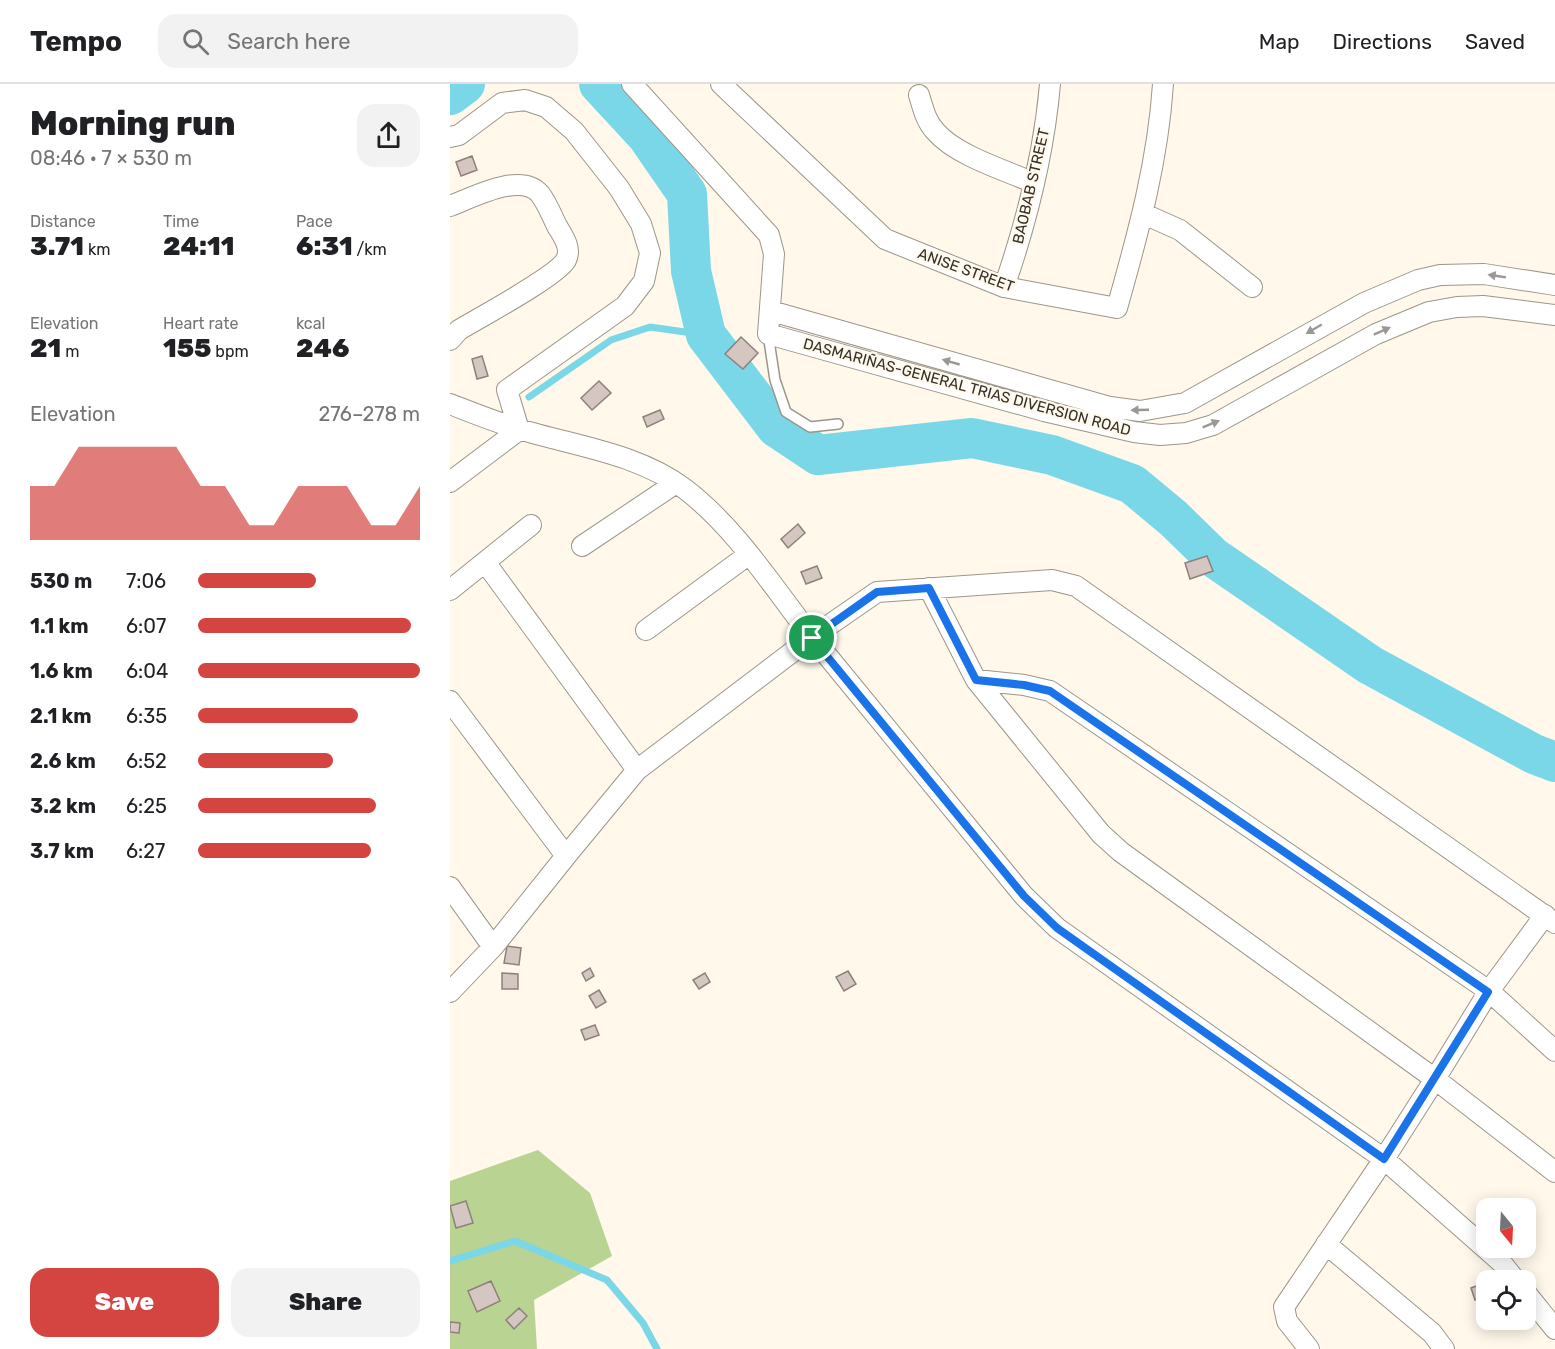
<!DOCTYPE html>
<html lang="en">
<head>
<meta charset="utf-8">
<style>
  :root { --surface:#fff; --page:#f2f2f2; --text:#202124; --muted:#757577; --line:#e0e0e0; --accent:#d44542 }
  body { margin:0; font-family:Rubik,sans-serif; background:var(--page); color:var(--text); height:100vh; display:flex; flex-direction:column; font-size:22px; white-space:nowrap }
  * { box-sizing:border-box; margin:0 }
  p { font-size:20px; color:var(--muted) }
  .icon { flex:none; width:33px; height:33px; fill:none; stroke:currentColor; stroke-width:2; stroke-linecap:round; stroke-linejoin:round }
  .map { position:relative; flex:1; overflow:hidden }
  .panel { display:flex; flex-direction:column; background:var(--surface); width:450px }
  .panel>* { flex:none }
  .needle { width:39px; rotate:162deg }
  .controls { position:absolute; left:1026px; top:1114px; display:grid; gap:12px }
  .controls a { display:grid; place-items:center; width:60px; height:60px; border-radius:12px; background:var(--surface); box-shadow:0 3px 15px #0003; font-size:30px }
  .pin { position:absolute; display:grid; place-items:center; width:51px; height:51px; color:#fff; margin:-26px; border:3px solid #fff; border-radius:50%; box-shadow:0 2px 6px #0007 }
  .round { display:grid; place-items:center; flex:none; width:63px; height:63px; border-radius:18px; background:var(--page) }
  .summary { display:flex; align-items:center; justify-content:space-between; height:102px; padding:0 30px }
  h1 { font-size:33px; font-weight:800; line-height:45px }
  .metrics { display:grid; grid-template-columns:repeat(3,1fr); gap:9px; height:102px; padding:6px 30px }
  .metrics div { display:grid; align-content:center }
  .metrics b { font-size:26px; font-weight:800 }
  .metrics small { font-size:16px; font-weight:400 }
  .metrics p { font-size:16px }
  .chart { height:168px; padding:12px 30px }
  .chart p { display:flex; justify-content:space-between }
  .chart svg { width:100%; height:108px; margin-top:6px; fill:var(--accent); opacity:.7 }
  .primary-button { display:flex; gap:12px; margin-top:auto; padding:12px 30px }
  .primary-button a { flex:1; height:69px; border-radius:18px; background:var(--accent); color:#fff; font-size:24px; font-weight:800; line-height:69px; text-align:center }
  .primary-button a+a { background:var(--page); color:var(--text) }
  ul { padding:0 30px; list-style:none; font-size:20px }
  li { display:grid; grid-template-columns:96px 72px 1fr; align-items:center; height:45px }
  li i { height:15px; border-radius:8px; background:var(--accent) }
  header { display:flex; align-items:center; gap:36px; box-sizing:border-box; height:84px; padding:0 30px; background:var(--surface); border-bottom:2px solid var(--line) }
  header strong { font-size:28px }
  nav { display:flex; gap:33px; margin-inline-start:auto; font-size:21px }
  .search { width:420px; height:54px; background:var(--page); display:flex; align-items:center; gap:15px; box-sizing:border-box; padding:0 21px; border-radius:18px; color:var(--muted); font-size:22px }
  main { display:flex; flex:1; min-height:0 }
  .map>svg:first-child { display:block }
</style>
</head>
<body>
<header>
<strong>Tempo</strong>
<div class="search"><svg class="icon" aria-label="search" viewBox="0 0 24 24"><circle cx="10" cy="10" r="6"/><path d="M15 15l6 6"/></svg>Search here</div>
<nav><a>Map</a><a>Directions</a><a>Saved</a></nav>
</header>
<main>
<section class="panel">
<div class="summary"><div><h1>Morning run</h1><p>08:46 · 7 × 530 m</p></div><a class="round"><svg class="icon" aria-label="share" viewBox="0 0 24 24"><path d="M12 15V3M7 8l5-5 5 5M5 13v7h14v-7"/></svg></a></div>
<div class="metrics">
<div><p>Distance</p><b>3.71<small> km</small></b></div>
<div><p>Time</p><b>24:11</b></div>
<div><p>Pace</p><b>6:31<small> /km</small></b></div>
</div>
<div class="metrics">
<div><p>Elevation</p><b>21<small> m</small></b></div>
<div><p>Heart rate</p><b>155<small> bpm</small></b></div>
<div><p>kcal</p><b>246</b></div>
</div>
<div class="chart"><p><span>Elevation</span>276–278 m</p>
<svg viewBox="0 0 160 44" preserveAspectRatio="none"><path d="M0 44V22L10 22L20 6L30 6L40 6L50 6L60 6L70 22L80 22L90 38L100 38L110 22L120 22L130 22L140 38L150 38L160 22V44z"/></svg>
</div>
<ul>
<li><b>530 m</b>7:06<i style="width:53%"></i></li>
<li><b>1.1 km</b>6:07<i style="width:96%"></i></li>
<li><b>1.6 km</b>6:04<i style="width:100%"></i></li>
<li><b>2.1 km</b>6:35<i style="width:72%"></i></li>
<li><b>2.6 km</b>6:52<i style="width:61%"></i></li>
<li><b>3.2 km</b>6:25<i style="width:80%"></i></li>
<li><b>3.7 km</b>6:27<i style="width:78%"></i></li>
</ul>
<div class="primary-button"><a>Save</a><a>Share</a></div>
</section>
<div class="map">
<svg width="1105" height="1265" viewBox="0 0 1105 1265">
  <rect width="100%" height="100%" fill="#fff8eb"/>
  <!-- forest -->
  <path fill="#b8d392" d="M88,1066l52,43 22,63 -78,44 3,49h-87v-168z"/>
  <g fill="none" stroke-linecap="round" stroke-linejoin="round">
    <!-- stream -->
    <path stroke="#7ad7e8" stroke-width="7" d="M79,313l82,-57 39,-13 56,8
      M0,1177l65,-20 92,39 36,43 14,26"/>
    <!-- river -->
    <path stroke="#7ad7e8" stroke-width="40" d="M149,0l48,52 40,58 4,77 15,64 70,92 42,28 154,-17 80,17 80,29 41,34 40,39 157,108 164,89 21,8
      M0,11l15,-11"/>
  </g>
  <!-- building -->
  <path fill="#d5c6c1" stroke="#8e807b" stroke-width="1.5" d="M22,72l5,14 -16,6 -5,-14z
    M291,253l17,16 -15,16 -18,-15z
    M32,272l6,20 -11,3 -5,-20z
    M149,297l12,12 -19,17 -11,-12z
    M210,326l4,9 -17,8 -4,-10z
    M348,440l7,9 -17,15 -7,-9z
    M757,472l6,15 -23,8 -5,-16z
    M367,482l5,12 -16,6 -5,-12z
    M57,862l14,2 -2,17 -15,-2z
    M140,884l4,8 -8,5 -4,-8z
    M398,887l8,13 -12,7 -8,-14z
    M52,889l16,1v15h-16z
    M255,889l5,9 -11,7 -6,-9z
    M149,906l7,12 -10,6 -7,-12z
    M145,941l4,10 -14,5 -4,-10z
    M16,1117l7,22 -17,5 -6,-22z
    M41,1197l9,20 -23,11 -9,-21z
    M1034,1199l2,13 -11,4 -4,-12z
    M69,1224l8,8 -13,13 -8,-9z
    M0,1238l10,1 -1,10 -9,-1z"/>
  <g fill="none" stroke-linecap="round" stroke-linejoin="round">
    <!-- lane casing -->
    <g stroke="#9c968a" stroke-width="12">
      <path id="lane" d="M318,250l7,46 11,32 24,15 28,-3"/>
    </g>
    <!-- street casing -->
    <g stroke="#9c968a" stroke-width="22">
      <path id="street" d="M182,0l137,151 5,19 -6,80 276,77 90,21 26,3 26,-2 27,-8 163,-91 53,-22 28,-5 26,-1 72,9
        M271,0l164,155 119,48 113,21c21,-74 41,-147 46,-224
        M469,11c4,13 7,27 17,37 21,24 69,38 98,51
        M0,53l9,-2 43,-32 23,-3 21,7 28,24 45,57 22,36 9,29 -6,28 -19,25 -118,84 12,40 -69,52
        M0,122c22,-8 71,-35 90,-12 7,9 12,22 17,32 6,10 15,22 9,34 -9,16 -87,58 -107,70l-9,10
        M694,130l36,16 72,57
        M554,203c23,-66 40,-134 46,-203
        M321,227l339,96 30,4 45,-8 179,-100 54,-23 22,-5 44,-1 71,11
        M0,320c23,9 45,18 69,25 55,17 118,24 166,60 51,39 88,98 127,148l-175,133
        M132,462l94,-63
        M35,478l152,208 -71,86
        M479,504l47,92 48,5 26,6 439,300 66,60
        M0,506l81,-65
        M196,546l102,-75
        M526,596l125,154 20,18 314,227 -51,80 -327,-231 -33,-32 -212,-259 65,-45 175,-12 24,6 479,337
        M0,617l116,155 -73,91 -43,45
        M0,803l43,60
        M1095,831l-56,76 -54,88 120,93
        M876,1160l106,89 12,16
        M1076,1209l29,36
        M859,1265l-22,-28 -3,-14 100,-148 117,103 15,19"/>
    </g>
    <!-- lane -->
    <use href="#lane" stroke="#fff" stroke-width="9"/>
    <!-- street -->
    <use href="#street" stroke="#fff" stroke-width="20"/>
  </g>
  <!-- one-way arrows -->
  <defs><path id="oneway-solid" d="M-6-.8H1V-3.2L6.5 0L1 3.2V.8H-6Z" transform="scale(1.5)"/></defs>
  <g fill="#999896">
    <use href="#oneway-solid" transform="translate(1047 192) rotate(-171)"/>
    <use href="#oneway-solid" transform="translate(864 245) rotate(150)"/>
    <use href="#oneway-solid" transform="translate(932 247) rotate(-24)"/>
    <use href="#oneway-solid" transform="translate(501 278) rotate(-164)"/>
    <use href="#oneway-solid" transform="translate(690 326) rotate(178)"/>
    <use href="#oneway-solid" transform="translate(761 340) rotate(-22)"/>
  </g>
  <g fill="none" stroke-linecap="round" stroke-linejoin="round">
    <!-- route casing -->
    <g stroke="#fff" stroke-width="12">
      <path id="route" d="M479,504l47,92 48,5 26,6 438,301 -104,167 -327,-231 -33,-32 -212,-258 65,-46z"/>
    </g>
    <!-- route -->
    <use href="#route" stroke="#1a73e8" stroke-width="8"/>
  </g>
  <g text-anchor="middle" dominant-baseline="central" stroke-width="4.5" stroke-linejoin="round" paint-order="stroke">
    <!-- street labels -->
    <g font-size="15" fill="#33312c" stroke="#fff8eb">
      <text transform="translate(581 102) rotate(-77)">BAOBAB STREET</text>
      <text transform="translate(516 186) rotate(20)">ANISE STREET</text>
      <text transform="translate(517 303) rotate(15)">DASMARIÑAS-GENERAL TRIAS DIVERSION ROAD</text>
    </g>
  </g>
</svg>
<div class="controls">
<a><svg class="needle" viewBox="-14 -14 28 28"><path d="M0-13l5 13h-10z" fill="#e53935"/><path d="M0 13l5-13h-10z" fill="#757577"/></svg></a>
<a><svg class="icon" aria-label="locate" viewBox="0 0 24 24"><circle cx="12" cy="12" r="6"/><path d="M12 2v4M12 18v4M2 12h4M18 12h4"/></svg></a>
</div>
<div class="pin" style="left:362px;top:554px;background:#1e9e55"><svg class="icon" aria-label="arrive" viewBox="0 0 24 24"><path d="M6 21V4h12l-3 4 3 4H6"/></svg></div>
</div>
</main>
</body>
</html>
